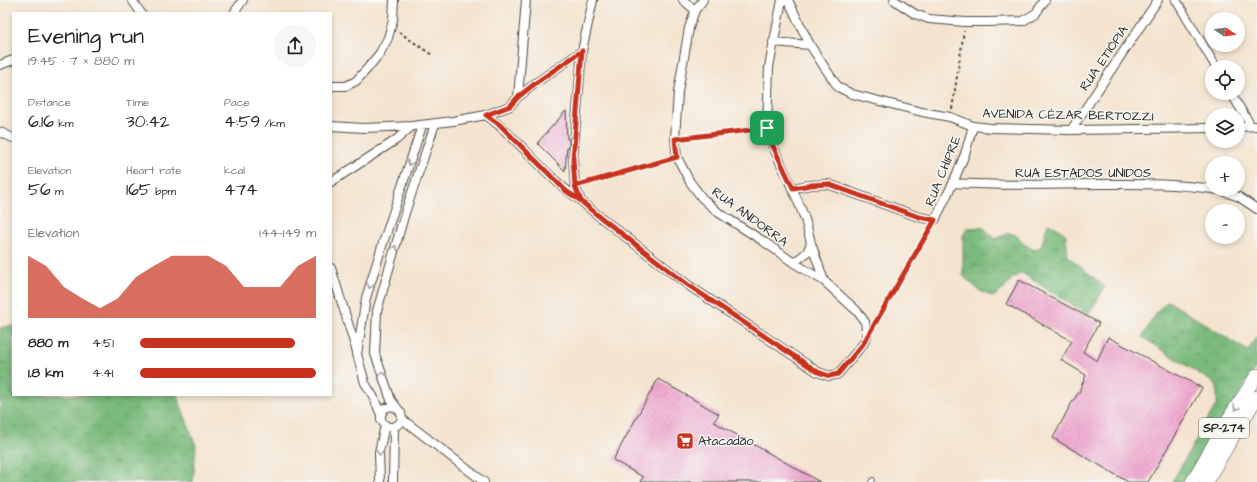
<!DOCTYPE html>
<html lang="en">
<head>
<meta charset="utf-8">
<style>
  :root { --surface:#fff; --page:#f6f6f6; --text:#222; --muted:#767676; --accent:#c8321e }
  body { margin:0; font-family:"Architects Daughter",sans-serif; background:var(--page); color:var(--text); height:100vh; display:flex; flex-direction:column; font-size:15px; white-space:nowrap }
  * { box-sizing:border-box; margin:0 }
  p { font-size:13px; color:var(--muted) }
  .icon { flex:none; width:22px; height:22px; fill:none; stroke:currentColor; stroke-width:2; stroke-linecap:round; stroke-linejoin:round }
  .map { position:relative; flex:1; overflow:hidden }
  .panel { position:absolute; left:12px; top:12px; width:320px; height:384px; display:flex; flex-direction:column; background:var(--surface); border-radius:0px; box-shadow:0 2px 6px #0003 }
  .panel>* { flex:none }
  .needle { width:26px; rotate:103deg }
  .fabs { position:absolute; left:1205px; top:12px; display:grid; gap:8px }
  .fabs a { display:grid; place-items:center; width:40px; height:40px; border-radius:50%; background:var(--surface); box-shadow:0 2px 6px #0003; font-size:20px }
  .pin { position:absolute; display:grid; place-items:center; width:34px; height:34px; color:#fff; margin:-17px; border-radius:8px; box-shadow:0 2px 6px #0006 }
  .round { display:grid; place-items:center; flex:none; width:42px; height:42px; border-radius:21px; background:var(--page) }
  .overview { display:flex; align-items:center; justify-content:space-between; height:68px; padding:0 16px }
  h1 { font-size:22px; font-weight:600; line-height:30px }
  .metrics { display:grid; grid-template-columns:repeat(3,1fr); gap:6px; height:68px; padding:4px 16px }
  .metrics div { display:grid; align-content:center }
  .metrics b { font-size:17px; font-weight:600 }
  .metrics small { font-size:11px; font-weight:400 }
  .metrics p { font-size:11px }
  .chart { height:112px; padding:8px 16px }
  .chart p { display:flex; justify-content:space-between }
  .chart svg { width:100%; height:72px; margin-top:4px; fill:var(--accent); opacity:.7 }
  ul { padding:0 16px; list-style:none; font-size:13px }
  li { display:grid; grid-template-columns:64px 48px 1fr; align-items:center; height:30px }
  li i { height:10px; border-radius:5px; background:var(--accent) }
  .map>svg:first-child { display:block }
</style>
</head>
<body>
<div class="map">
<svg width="1257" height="482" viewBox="0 0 1257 482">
  <defs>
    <pattern id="forest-crowns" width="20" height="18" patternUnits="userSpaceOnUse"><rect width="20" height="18" fill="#7aba7b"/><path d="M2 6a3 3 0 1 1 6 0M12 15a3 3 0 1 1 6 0" fill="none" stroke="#649765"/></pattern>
    <pattern id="building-hatch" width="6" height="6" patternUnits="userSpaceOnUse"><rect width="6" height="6" fill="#f1a8d0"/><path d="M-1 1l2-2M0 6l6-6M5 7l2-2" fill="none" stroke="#c389a9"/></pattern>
  </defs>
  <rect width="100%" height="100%" fill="#f6f6f2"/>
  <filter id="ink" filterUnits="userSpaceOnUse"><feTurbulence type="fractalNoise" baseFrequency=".025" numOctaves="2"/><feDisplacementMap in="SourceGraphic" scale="8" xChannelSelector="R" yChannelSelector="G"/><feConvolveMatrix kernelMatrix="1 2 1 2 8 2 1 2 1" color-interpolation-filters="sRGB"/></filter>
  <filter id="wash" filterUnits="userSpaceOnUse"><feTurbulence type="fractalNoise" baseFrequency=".012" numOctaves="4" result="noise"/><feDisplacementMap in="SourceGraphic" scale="16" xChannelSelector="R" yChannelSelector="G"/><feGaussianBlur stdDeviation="0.9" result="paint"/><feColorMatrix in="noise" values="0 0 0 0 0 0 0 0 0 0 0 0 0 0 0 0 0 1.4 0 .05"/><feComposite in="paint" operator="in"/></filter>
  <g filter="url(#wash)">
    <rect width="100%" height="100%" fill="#f4e3ce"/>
    <!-- forest -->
    <path fill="url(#forest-crowns)" stroke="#527253" d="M1048,223l11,6 7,6 2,21 37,31 -17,28 -66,-42 -10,5 -8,11 -11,8 -13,-6 -17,-15v-40l4,-8 16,-1 12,12 14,-6 7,2 8,9 10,6 7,-3z
      M1168,301l80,50 9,-15v29l-71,117h-14l45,-79v-18l-75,-48 16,-27z
      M13,325v70h164l19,51 -3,36h-193v-154z"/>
    <g id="blocks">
      <!-- building -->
      <path fill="url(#building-hatch)" d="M566,111l1,28h2v8h-2l-2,24 -27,-27 1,-3z
        M1019,280l80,43 -16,29 14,9 11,-24 94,51 -54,94h-20l-75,-44 18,-34 8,-12 7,-17 -25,-15 11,-19 -66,-37z
        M658,379l61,35 -5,8 106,60h-180l3,-5 -30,-17z"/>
    </g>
  </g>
  <g filter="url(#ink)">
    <use href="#blocks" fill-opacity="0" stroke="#494743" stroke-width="1"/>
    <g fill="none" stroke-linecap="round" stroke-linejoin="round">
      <!-- lane casing -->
      <g stroke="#494743" stroke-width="5.5">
        <path id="lane" d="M871,482l2,-2"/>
      </g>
      <!-- street casing -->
      <g stroke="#494743" stroke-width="10">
        <path id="street" d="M132,0l9,13
          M593,0l-11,51 -9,108 2,27 6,15 14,12 93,72 130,87 11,4 9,-2 25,-30 4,-8 -2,-14 -8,-11 -33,-30 -30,-18 -31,-22 -44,-28 -17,-15 -12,-16 -13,-25 -2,-18 3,-47 11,-64 6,-18 -12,-10
          M782,0l-13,67 -2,61 5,16 25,55 8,20 6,24 13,38
          M788,0l22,45 15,23 13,19 14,7 70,18 28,5 23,9 18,2 80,2 141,-2
          M894,0l21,14 14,5 36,3h23l35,-1 13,-8 9,-13
          M1176,0l40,67
          M695,10l8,-10
          M234,13l9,-13
          M773,42l37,3
          M0,65l13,-5
          M331,86h15l10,-5 11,-12 13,-16 8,-15 5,-18 1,-20
          M1231,93l20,33
          M518,97l8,-97
          M486,115c35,25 59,62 94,85
          M331,126l33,2 48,-2
          M1238,127l19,-1
          M1071,130l87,-130
          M0,132l13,6
          M331,182l65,-42 16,-14 41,-5 33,-6 24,-9 8,-9 19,-15 45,-31
          M953,183c49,3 98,2 147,1 37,0 75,-1 112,5
          M793,188l18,-3 17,-1 91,33 16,3 18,-37 12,-29 8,-28
          M1212,189l8,1 19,7 18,12
          M794,263l13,-11 4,-9
          M331,268l26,84
          M398,409l-6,-3 -7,2 -4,7v5l4,5 4,2h5l5,-3 3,-5 -1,-6 -10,-13 -16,-46 2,-43 28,-98 30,-89
          M381,415l-8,-19 -8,-13 -8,-29 9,-56 17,-55 39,-117
          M402,419l82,63
          M380,482l-1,-30 6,-27
          M393,482l1,-55"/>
      </g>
      <!-- primary casing -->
      <g stroke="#494743" stroke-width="14">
        <path id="primary" d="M1192,482l35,-61 30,-46
          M1206,482l51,-85"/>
      </g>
      <!-- path -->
      <path stroke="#494743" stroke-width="2" stroke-dasharray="3 3" stroke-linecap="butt" d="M399,32l33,23
        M952,109l12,-78
        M684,138l75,-9
        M582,184l87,-24
        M874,324l56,-96"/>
      <!-- lane -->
      <use href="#lane" stroke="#fff" stroke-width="4"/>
      <!-- street -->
      <use href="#street" stroke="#fff" stroke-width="8"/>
      <!-- primary -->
      <use href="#primary" stroke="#fff" stroke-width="13"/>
    </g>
    <!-- one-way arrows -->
    <defs><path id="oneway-chevron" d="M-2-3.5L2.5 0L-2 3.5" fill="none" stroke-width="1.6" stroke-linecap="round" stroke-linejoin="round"/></defs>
    <g stroke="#a0a0a0">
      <use href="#oneway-chevron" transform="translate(410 163) rotate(108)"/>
      <use href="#oneway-chevron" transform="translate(395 248) rotate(-74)"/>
      <use href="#oneway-chevron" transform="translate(370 286) rotate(106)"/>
      <use href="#oneway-chevron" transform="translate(382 374) rotate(-108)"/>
      <use href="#oneway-chevron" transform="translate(1236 408) rotate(123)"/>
      <use href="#oneway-chevron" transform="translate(380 453) rotate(94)"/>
    </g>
  </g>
  <g fill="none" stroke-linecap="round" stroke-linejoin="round" filter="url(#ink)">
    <!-- route casing -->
    <g stroke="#fff" stroke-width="8">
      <path id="route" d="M767,128l-92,11 2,18 -102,29 6,15 -15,-10 -66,-66 -14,-10 24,-9 8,-9 19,-15 45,-31 -9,108 2,27 6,15 14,12 93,72 130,87 11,4 9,-2 25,-30 72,-124 -16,-3 -91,-33 -17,1 -18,3 -21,-44 -5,-16"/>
    </g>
    <!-- route -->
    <use href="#route" stroke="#c8321e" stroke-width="5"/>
  </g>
  <!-- icons -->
  <defs>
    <g id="supermarket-square" transform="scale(0.9)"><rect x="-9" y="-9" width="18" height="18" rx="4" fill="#c8321e" stroke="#f6f6f2"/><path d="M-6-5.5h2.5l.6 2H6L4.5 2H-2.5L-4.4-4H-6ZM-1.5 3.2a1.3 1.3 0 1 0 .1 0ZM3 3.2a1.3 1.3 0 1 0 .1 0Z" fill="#fff"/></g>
  </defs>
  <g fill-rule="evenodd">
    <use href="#supermarket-square" x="685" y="441"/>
  </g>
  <g text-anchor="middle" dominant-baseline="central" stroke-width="3" stroke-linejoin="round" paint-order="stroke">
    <!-- shield labels -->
    <rect fill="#f6f6f2" stroke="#686867" stroke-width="1" x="1199" y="418" width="50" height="20" rx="3"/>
    <g font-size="12" font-weight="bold" fill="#2b2b2b">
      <text x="1224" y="428">SP-274</text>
    </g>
    <!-- street labels -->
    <g font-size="13" fill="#2b2b2b" stroke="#f6f6f2">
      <text transform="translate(1104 58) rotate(-56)">RUA ETIÓPIA</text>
      <text transform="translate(1068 115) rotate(1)">AVENIDA CÉZAR BERTOZZI</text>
      <text transform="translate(943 171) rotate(-68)">RUA CHIPRE</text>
      <text x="1083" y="173">RUA ESTADOS UNIDOS</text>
      <text transform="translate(750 217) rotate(36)">RUA ANDORRA</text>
    </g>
    <!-- poi labels -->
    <g font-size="13" fill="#2b2b2b" stroke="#f6f6f2" text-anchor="start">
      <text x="698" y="441">Atacadão</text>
    </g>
  </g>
</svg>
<div class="fabs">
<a><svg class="needle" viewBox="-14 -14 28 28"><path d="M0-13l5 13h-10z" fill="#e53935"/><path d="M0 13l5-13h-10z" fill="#767676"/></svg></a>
<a><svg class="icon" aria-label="locate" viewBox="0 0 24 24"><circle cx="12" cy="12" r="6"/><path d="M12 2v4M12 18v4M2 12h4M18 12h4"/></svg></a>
<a><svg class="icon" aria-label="layers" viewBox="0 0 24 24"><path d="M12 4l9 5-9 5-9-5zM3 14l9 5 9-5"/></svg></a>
<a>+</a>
<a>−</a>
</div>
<div class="pin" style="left:767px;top:128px;background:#1e9e55"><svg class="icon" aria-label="arrive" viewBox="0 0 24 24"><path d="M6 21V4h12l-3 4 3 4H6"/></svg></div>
<section class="panel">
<div class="overview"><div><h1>Evening run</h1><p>19:45 · 7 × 880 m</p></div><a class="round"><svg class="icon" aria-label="share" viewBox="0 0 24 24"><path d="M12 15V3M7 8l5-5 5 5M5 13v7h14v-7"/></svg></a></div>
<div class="metrics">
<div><p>Distance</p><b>6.16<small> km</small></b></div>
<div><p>Time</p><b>30:42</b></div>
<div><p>Pace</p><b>4:59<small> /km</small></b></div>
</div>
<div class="metrics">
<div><p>Elevation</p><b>56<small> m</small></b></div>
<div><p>Heart rate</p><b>165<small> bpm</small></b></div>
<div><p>kcal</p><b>474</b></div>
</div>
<div class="chart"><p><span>Elevation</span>144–149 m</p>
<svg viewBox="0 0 160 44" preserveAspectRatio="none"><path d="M0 44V6L10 12L20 25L30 32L40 38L50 32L60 19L70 12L80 6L90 6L100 6L110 12L120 25L130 25L140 25L150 12L160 6V44z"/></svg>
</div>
<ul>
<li><b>880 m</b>4:51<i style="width:88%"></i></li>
<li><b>1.8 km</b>4:41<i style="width:100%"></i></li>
</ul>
</section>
</div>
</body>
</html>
